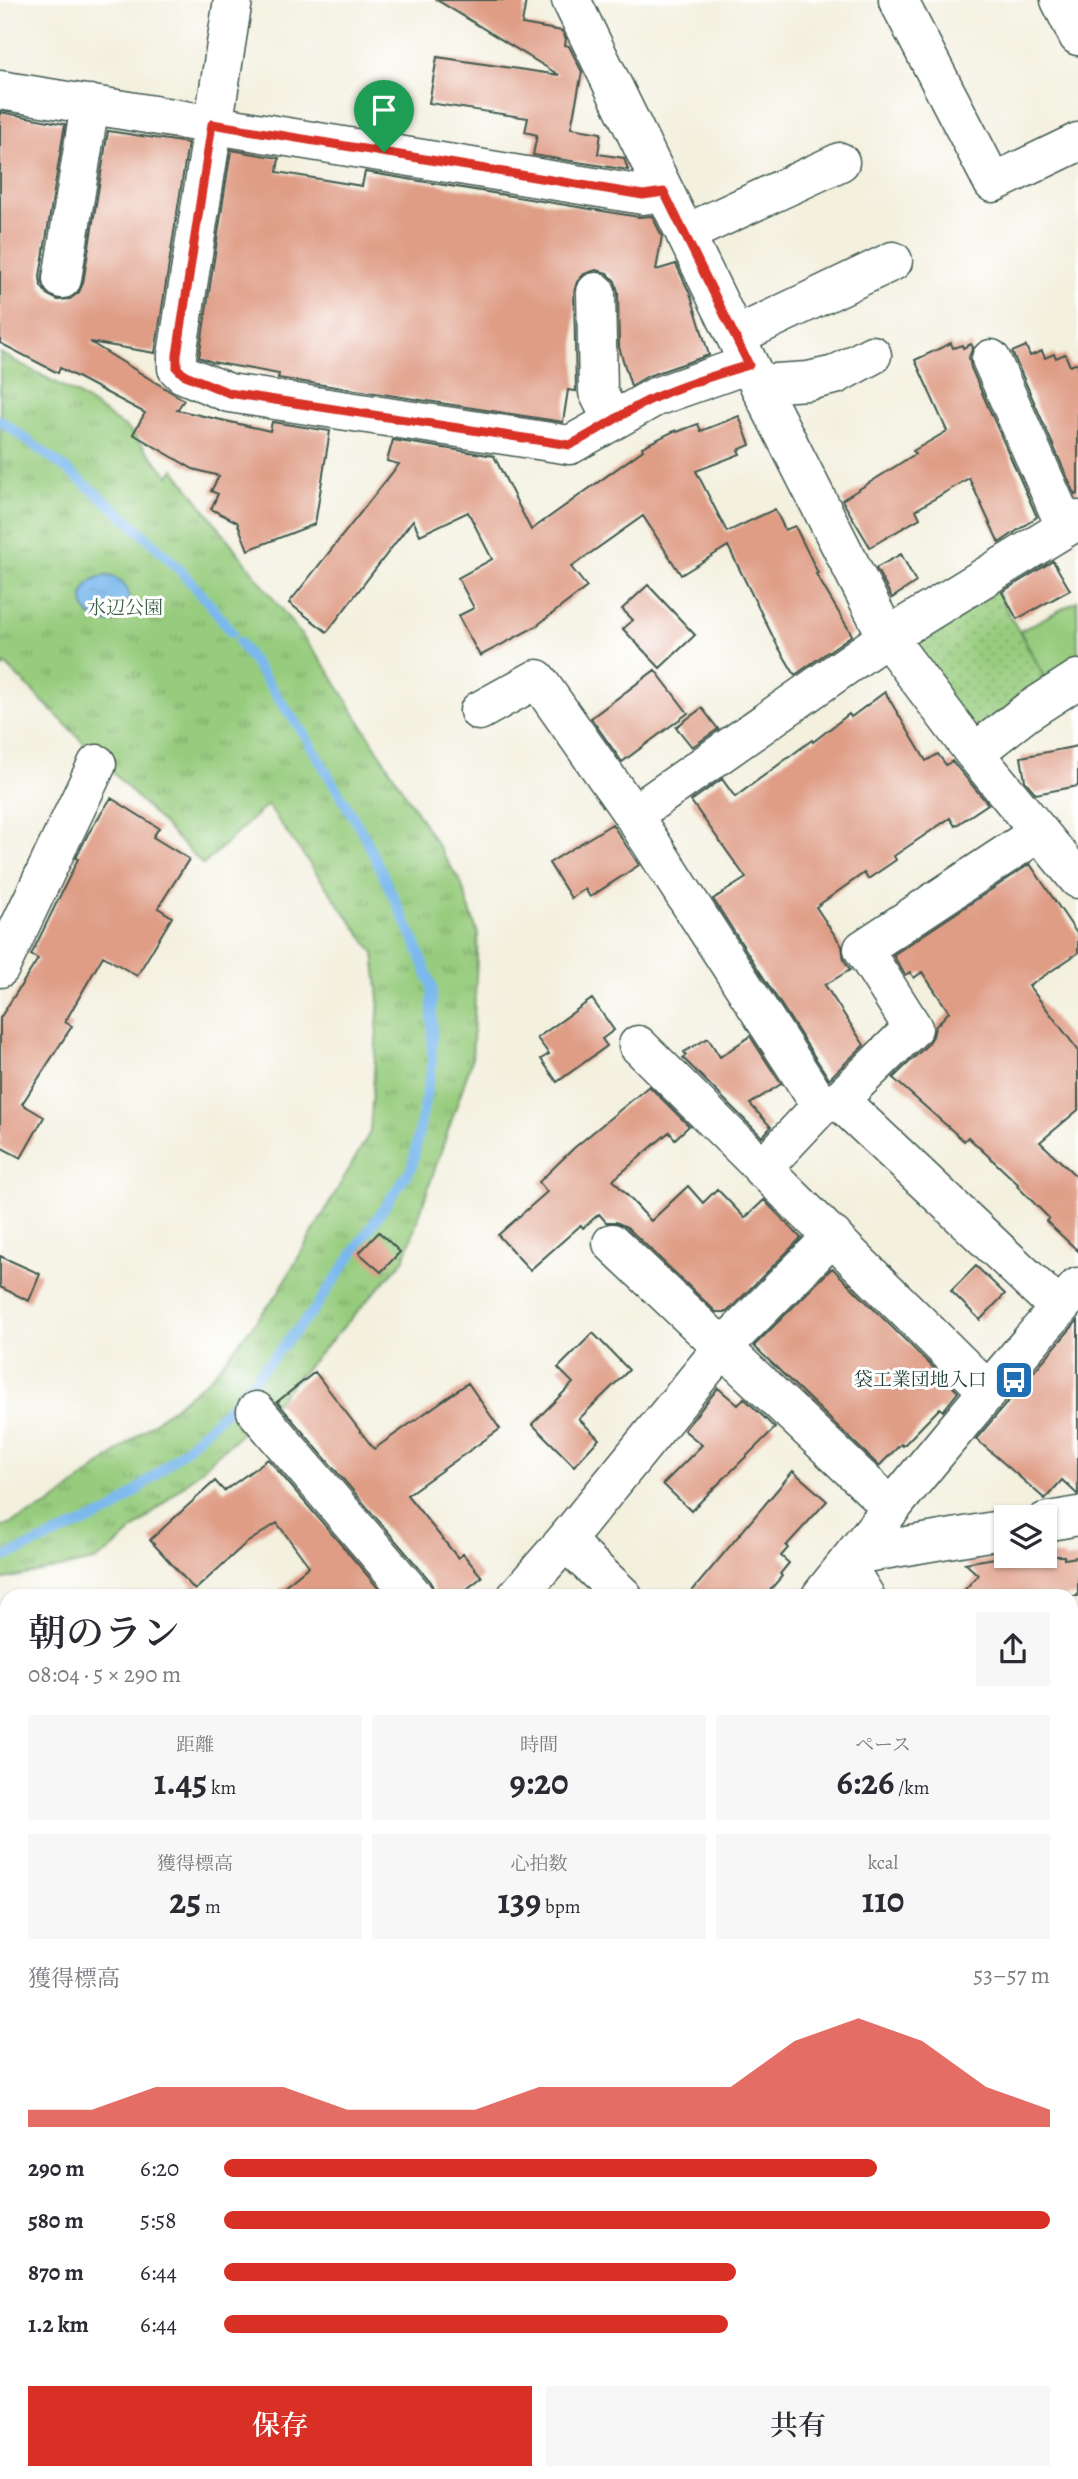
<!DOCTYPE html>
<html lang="ja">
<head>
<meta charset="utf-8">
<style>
  :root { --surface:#fff; --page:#f7f7f7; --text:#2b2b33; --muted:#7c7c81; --accent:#d93025 }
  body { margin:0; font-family:Alegreya,"Noto Serif JP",serif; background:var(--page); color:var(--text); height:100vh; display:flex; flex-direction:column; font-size:26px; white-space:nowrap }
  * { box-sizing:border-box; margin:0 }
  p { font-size:23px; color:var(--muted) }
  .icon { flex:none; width:38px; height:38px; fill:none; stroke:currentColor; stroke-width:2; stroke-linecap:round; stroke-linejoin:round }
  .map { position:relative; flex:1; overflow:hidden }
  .panel { position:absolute; left:0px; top:1589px; width:1078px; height:891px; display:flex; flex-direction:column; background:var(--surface); border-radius:21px 21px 0 0; box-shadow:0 2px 5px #0004 }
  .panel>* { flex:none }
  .tools { position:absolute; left:994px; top:1505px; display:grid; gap:14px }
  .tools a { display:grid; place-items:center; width:63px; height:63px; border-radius:0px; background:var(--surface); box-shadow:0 2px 5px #0004; font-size:35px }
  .pin { position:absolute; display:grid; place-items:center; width:60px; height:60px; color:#fff; margin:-72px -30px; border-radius:50% 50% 50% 0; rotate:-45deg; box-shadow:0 0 7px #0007 }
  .pin .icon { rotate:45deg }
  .round { display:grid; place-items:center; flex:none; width:74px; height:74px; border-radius:0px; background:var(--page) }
  .overview { display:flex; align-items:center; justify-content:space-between; height:119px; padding:0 28px }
  h1 { font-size:38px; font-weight:600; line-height:52px }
  .stats { display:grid; grid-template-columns:repeat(3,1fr); gap:10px; height:119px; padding:7px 28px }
  .stats div { display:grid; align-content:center; border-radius:0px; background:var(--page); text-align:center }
  .stats b { font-size:35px; font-weight:600 }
  .stats small { font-size:19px; font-weight:400 }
  .stats p { font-size:19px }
  .chart { height:196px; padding:14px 28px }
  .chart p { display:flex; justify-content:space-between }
  .chart svg { width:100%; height:126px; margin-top:7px; fill:var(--accent); opacity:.7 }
  .cta { display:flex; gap:14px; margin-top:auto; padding:14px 28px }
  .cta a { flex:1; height:80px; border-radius:0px; background:var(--accent); color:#fff; font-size:28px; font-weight:600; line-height:80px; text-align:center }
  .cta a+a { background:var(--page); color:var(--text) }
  ul { padding:0 28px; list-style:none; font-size:23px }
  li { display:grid; grid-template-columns:112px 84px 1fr; align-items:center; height:52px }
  li i { height:18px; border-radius:9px; background:var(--accent) }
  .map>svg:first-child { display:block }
</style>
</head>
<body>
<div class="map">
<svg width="1078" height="2479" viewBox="0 0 1078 2479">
  <defs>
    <pattern id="park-tufts" width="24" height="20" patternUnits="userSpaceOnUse" patternTransform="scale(1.75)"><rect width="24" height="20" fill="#97cc7e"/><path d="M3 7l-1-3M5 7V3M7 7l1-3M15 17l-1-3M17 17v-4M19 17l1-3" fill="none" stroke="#7ba768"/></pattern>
    <pattern id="garden-dots" width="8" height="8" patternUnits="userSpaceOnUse" patternTransform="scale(1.75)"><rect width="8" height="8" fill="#97cc7e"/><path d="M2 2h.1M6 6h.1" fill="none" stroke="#7ba768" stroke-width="1.8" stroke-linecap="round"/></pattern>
    <pattern id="water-ripples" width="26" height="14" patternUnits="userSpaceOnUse" patternTransform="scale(1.75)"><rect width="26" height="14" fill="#7ab8ed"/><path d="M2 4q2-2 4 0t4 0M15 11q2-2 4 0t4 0" fill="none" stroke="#6397c1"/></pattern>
  </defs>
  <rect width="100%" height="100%" fill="#fff"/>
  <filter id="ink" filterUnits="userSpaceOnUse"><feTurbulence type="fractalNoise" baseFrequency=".0143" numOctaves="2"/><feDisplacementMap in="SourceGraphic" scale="14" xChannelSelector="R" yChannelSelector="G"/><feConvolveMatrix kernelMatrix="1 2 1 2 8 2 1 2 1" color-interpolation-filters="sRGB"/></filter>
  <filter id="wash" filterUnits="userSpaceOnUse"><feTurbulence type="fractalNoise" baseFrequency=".00686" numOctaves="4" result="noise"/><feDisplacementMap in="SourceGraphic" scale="28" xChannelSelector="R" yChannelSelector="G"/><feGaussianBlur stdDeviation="1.57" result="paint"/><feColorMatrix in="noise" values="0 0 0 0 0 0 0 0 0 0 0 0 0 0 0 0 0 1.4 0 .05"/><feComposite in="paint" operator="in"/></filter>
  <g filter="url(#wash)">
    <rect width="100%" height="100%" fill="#f3f0de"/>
    <!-- grass -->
    <path fill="#97cc7e" stroke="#5b8459" stroke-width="2" d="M1077,601l1,63 -32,16 -26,-49z
      M7,2142v115l-7,-4v-105z
      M0,2362l7,6v105h60l1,6h-68z"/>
    <!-- park -->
    <path fill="url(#park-tufts)" stroke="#5b8459" stroke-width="2" d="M0,353l77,41 52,36 40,46 5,-7 154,201 133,213 17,51 -6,126 -68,200 -131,145 -163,146 -15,10 -95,19v-52l50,-23 160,-127 67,-83 93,-163 9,-133 -5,-46 -107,-148 -64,60c-66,-67 -130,-135 -198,-201l-5,6z"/>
    <!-- garden -->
    <path fill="url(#garden-dots)" stroke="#5b8459" stroke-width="2" d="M996,590l50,90 -74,55 -62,-88z"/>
    <!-- water -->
    <path fill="url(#water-ripples)" stroke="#4c7a90" stroke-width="2" d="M83 599a23 23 0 1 1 46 0a23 23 0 1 1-46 0Z"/>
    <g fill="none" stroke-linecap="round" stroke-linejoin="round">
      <!-- stream -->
      <path stroke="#7ab8ed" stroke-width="10" d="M0,420c85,61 170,127 232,213
        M0,1559l114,-49 69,-59 50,-47 81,-94 98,-143 20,-101v-79l-16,-43 -51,-107 -61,-103 -65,-92
        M1071,2238l7,-2
        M763,2479l25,-6"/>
    </g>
    <g id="blocks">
      <!-- building -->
      <path fill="#df9d86" d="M437,0h89l-4,24 40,7 4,8 -1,6 4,1 13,26 -11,56 30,5 -3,21 26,4 4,12 -95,-15 4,-20 -12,-3 3,-14 -99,-15 8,-46 122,18z
        M0,112l65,12 -25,152 1,10 7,9 10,5 12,-1 9,-7 4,-9 25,-152 80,12 -33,210 -65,-11 94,58 -7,10 93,21 2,-9 58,9 -15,93 -67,26 -11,-28 -26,-13 7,-15 -7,-3 8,-15 -26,-7 -60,-35 12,-21 -85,-45 -2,5 -58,-30z
        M231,150l48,8 -2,14 85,14 3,-14 274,45 13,-1 10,20 -6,34 20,-6 15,32 18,59 -61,21 -17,10 -12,-39 -1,-55 -3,-11 -8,-8 -11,-3 -12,4 -7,8 -3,10 2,99 -8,-1 -5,32 -285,-44 1,-4 -67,-12 -13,-5z
        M951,343l2,5 9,-3 1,3 8,-4 2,3 -4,10 2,11 66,149 -38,26 -30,-65 -53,32 4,8 -50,29 -28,-47 73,-46 -2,-3 34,-20 -32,-71z
        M1026,346l4,10 12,-5 3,7 9,-4 2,4 9,-4 5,12 8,-3v131l-3,1 -63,-143z
        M739,416l11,29 -12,5 2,4 -44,17 31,61 48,-23 10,21 10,-4 23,47 -2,1 36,61 -57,40 -18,-30 -49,-99 -47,29 -38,-59 -72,51 16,20 -52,40 -55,29 -22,-40 16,-8 -16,-30 34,-19 -24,-47 -48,23 -7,-15 -86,112 -38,-29 110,-139 -12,-3 6,-21 101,16 37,74 112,-80 -1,-3 34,-17 1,2 21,-8 3,7z
        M901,554l15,28 -24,16 -16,-30z
        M1053,561l17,29 -53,29 -15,-27z
        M648,585l47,50 -35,33 -37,-39 10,-9 -11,-11z
        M655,670l33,43 -66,49 -31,-44z
        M885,692l41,69 12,-7 8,11 6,-4 36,43 -33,22 -5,-8 -56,38 2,4 -28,19 -4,-6 -48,34 26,39 2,14 6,10 -25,15 39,60 -35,34 -116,-180 33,-21 -55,-77 31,-22 13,18 77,-57 1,2 36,-28 2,3z
        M702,708l16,21 -26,18 -16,-20z
        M1078,746v40l-42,8 -11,-13 -4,-24z
        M111,798l48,30 -6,9 36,22 -31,49 14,9 -35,59 -34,-20 -38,66 7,4 -50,78 22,13 -23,41 -21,-11v-129l38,-59 -7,-4 47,-96 -2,-1 12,-24z
        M612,824l27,41 -49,32 -5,-8 -14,9 -22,-35z
        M1030,864l48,71v18l-49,33 49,64v60l-38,32 38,36v73l-32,-30 3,-3 -32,-32 1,-2 -50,-47 -4,4 -71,-63 35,-34 5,-8 2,-9 14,-15 -27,-40 -8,6 -4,-6 -5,3 -12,-20z
        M592,999l22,31 -12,9 5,7 -50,36 -16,-23 8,-5 -12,-16z
        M750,1036l31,48 -31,20 21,23 -9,10 -79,-79 3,-3 -2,-3 24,-14 12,19z
        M649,1086l40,40 -14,13 -6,-7 -56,48 38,41 37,-35 15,17 14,-14 28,29 19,-18 37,38 -74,74h-11l-89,-85 -11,-5h-10l-7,-8 -16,14 -2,-3 -51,45 -32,-35 49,-43 -8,-10 35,-34z
        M379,1232l21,20 -19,20 -22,-19z
        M0,1256l40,18 -11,27 -29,-14z
        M976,1266l29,28 -25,26 -29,-29z
        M831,1269h2l125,123 -15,19 -3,-3 -37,38 -2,-2 -22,22 -125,-120z
        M1078,1320v175l-16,-15 -17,19 -69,-60z
        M593,1333l36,37 -50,49 20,20 -25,27 -42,-42 41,-41 -15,-15z
        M315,1372l59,77 94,-66 32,46 -93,66 51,63 5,-4 19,23 -24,19h-23l-4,-14 -154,-180z
        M718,1388l20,17 6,-7 31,30 -84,83 -28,-27 39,-39 -18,-15z
        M268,1459l111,130 -8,7h-99l37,-30 -32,-43 -32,21 -50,46 -45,-50 65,-59 9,10z
        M793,1471l34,30 -41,45 2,2 -7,8 8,7 -9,11 2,2 -17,20h-77z
        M1007,1556h57v3l14,-2v39h-119l19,-21 -13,-12z"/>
    </g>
  </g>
  <g filter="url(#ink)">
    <use href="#blocks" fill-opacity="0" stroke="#3f584e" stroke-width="2"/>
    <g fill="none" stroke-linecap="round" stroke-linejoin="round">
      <!-- minor casing -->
      <g stroke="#3f584e" stroke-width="41">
        <path id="minor" d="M233,0l-56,355v13l6,6 46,19 341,52 85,-48 94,-33
          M571,0l193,395 123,242 87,116 104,126
          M898,0l95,183 85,-41
          M1060,0l18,36
          M0,90l643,105 21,-3
          M685,234l155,-72
          M62,279l28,-175
          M596,292l2,100 14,28
          M736,336l157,-75
          M991,359l74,167
          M760,384l48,-3 27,-6 37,-20
          M479,711l58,-32 96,136
          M974,753l53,-41 51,-33
          M0,968l97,-204
          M638,1045l349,345
          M839,1100l220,208
          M821,1106l18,-6 74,-72 -50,-79 175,-116
          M762,1169l59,-63 -188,-291 254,-178 191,-117
          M612,1243l279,264
          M256,1411l158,185
          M1045,1522l33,-6
          M565,1541l58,55
          M854,1555l152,-26
          M846,1565l19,31
          M517,1596l48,-55 158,-194 110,-111
          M821,1596c83,-105 168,-209 257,-309
          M0,1823l7,-2
          M1071,2002l7,16
          M101,2473l1,6"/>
      </g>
      <!-- major casing -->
      <g stroke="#3f584e" stroke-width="41">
        <path id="major" d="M0,2279l7,5"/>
      </g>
      <!-- highway casing -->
      <g stroke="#3f584e" stroke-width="41">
        <path id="highway" d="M0,1955l7,12
          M0,2041l7,12
          M318,2473l5,6
          M388,2473l6,6"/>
      </g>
      <!-- minor -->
      <use href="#minor" stroke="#fff" stroke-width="38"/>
      <!-- major -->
      <use href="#major" stroke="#fdbc6f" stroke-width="38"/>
      <!-- highway -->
      <use href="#highway" stroke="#fdbc6f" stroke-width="38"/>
    </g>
  </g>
  <g fill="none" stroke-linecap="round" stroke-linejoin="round" filter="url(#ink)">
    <!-- route casing -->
    <g stroke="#fff" stroke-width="14">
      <path id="route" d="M212,124l431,71 21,-3 85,173c-31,9 -63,19 -93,32 -30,13 -57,34 -86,48l-341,-52 -46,-19 -6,-6v-13z"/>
    </g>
    <!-- route -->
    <use href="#route" stroke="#d93025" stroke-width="9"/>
  </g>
  <!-- icons -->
  <defs>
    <g id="bus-square" transform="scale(2.0125)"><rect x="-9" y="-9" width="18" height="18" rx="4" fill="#1f6fb2" stroke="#fff"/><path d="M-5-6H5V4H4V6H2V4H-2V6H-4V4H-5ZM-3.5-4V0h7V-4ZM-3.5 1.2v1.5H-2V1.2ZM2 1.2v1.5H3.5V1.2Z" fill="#fff"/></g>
  </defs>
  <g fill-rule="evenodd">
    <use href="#bus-square" x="1014" y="1380"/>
  </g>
  <g text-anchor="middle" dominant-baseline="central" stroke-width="6" stroke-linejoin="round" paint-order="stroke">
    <!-- park labels -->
    <g font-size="19" fill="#3d6146" stroke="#fff">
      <text x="125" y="608">水辺公園</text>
    </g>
    <!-- poi labels -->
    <g font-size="19" fill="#1f3d34" stroke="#fff" text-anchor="end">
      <text x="987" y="1380">袋工業団地入口</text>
    </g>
  </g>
</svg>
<div class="tools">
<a><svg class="icon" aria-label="layers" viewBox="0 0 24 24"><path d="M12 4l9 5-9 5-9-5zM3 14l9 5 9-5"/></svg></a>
</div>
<div class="pin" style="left:384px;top:152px;background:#1e9e55"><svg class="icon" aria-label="arrive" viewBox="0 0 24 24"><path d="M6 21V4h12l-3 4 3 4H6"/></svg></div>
<section class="panel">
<div class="overview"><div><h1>朝のラン</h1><p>08:04 · 5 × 290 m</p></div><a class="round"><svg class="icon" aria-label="share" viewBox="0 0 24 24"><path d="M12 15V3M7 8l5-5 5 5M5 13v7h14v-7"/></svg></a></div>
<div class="stats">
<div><p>距離</p><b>1.45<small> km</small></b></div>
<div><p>時間</p><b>9:20</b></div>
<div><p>ペース</p><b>6:26<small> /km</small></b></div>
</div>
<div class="stats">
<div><p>獲得標高</p><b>25<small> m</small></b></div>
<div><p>心拍数</p><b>139<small> bpm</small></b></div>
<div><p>kcal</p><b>110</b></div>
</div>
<div class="chart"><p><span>獲得標高</span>53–57 m</p>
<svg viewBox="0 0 160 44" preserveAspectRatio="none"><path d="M0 44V38L10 38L20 30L30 30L40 30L50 38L60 38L70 38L80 30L90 30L100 30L110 30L120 14L130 6L140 14L150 30L160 38V44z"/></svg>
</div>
<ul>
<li><b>290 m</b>6:20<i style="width:79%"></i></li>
<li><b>580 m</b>5:58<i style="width:100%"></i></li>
<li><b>870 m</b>6:44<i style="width:62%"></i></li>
<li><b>1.2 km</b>6:44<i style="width:61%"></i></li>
</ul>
<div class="cta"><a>保存</a><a>共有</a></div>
</section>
</div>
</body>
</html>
